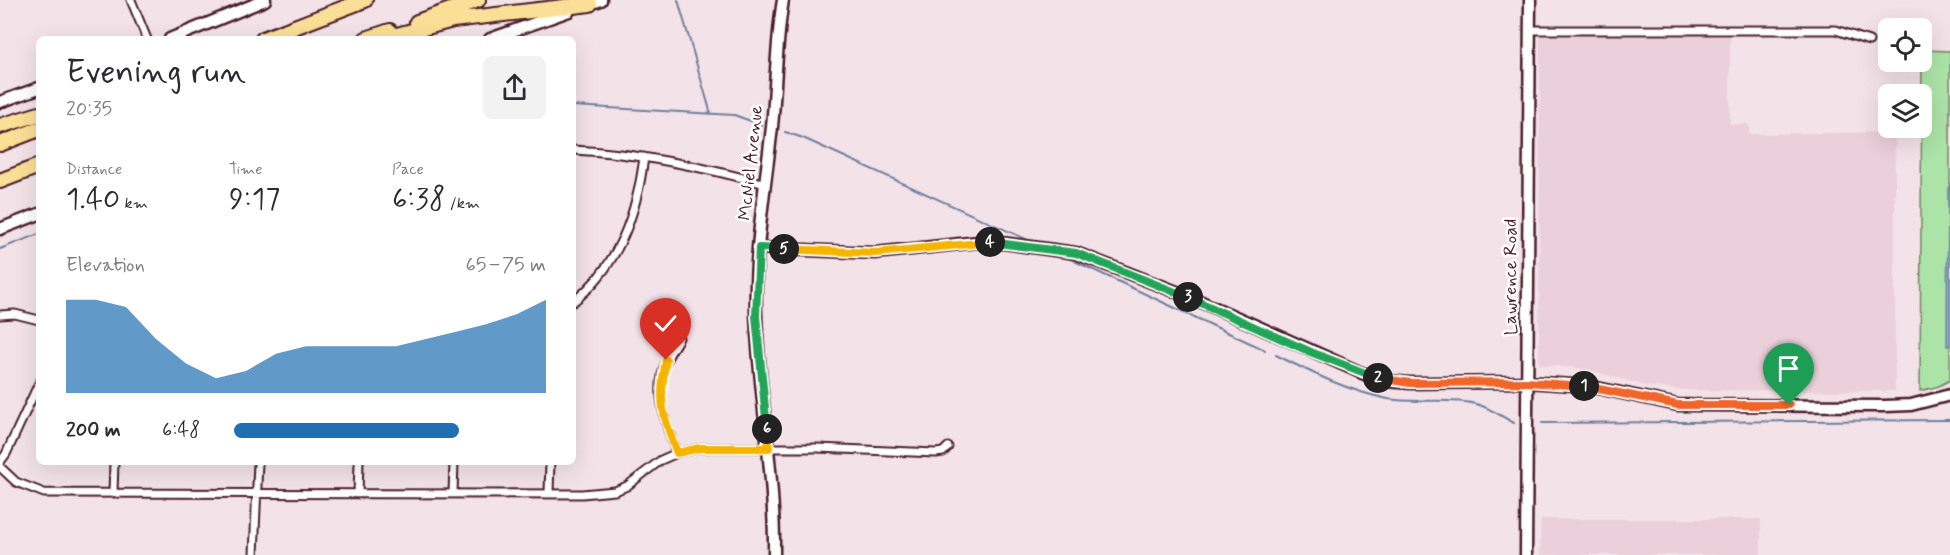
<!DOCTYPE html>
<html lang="en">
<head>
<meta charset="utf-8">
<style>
  :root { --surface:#fff; --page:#f2f2f3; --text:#2b2b33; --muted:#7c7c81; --accent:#1f6fb2 }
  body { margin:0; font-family:Mynerve,sans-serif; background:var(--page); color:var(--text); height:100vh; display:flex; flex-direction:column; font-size:22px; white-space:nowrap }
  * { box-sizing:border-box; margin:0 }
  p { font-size:20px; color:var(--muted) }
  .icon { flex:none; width:33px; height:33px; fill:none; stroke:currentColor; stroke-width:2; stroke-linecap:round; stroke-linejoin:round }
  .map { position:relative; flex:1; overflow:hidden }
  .sheet { position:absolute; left:36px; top:36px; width:540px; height:429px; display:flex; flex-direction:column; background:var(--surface); border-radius:9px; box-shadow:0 6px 24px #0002 }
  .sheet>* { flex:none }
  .controls { position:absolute; left:1878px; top:18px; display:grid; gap:12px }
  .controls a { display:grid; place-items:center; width:54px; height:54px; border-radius:9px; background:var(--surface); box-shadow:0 6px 24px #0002; font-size:30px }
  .pin { position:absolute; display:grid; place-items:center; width:51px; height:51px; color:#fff; margin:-62px -26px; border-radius:50% 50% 50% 0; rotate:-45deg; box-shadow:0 0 6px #0007 }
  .pin .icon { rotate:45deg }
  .km { position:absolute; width:30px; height:30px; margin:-15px; border-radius:50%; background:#222; color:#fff; font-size:16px; line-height:30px; text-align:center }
  .round { display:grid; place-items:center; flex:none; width:63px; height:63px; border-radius:9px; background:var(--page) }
  .summary { display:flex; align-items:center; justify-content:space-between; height:102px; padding:0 30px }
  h1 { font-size:33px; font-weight:600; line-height:45px }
  .figures { display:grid; grid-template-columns:repeat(3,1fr); gap:9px; height:102px; padding:6px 30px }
  .figures div { display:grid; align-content:center }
  .figures b { font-size:30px; font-weight:600 }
  .figures small { font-size:16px; font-weight:400 }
  .figures p { font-size:16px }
  .chart { height:168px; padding:12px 30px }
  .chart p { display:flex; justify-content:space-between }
  .chart svg { width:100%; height:108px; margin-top:6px; fill:var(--accent); opacity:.7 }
  ul { padding:0 30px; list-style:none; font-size:20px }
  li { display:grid; grid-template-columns:96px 72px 1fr; align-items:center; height:45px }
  li i { height:15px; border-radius:8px; background:var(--accent) }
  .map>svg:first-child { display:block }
</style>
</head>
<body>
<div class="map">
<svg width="1950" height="555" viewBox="0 0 1950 555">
  <rect width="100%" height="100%" fill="#f3e3e9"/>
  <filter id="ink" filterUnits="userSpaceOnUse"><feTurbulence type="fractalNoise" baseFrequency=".0167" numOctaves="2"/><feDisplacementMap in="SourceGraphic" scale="12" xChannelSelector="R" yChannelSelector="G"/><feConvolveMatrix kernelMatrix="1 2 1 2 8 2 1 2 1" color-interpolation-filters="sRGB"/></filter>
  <g filter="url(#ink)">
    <!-- built -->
    <path fill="#ebcfda" d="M1540,36h190v88h19v10l146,-2v259l-215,-1 -34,-4 -59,-17 -48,-5z
      M1541,519h220v36h-221z"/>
    <!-- green -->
    <path fill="#ace3a7" stroke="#7b8169" stroke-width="1.5" d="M1922,50l28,1v329l-11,6 -19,5z"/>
    <!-- water -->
    <path fill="#89bfe7" stroke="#707f9c" stroke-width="1.5" d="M1950,184v161l-3,1 1,-157z"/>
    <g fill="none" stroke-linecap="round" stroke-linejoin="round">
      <!-- stream -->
      <path stroke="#707f9c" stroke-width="2" d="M678,0l33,114
        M573,106l161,9 28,10
        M785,132l18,6 227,103
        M0,249l39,-15
        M1066,257l199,93
        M1276,355c36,18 72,36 112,44 29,5 59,-2 88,5 13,3 26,13 38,19
        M1542,423l408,-3"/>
      <!-- street casing -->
      <g stroke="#4a1f2b" stroke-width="11">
        <path id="street" d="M131,0l16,39
          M1530,30h306l33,11
          M573,150c66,3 129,17 193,34
          M573,302c46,-36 64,-89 71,-145
          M0,315l15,-1 24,6
          M677,453c-12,-29 -24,-63 -10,-94 3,-7 8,-14 12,-21
          M0,462l6,-8 33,-71
          M0,467l16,15 28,11 538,1 33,-3 12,-5 34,-26 16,-7 23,-5h117l119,5 7,-1 5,-5
          M113,493l1,-31
          M549,493l1,-31
          M358,494l1,-32
          M453,494l1,-32
          M254,555l4,-93"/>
      </g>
      <!-- secondary casing -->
      <g stroke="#4a1f2b" stroke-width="15">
        <path id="secondary" d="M584,6l17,-6
          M170,39l95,-39
          M490,39l79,-28
          M0,102l39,-14
          M0,229l39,-15
          M759,248l116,5 113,-12 88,12 119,46 167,74 25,8 23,2 117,-1 61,4 90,19 207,1 26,-1 39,-10
          M774,555c1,-81 -15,-160 -18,-241 -2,-62 9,-125 16,-187 4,-42 4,-85 11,-127
          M1526,555l4,-555"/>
      </g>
      <!-- highway casing -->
      <g stroke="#4a1f2b" stroke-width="18">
        <path id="highway" d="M417,22l61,-22
          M263,39l102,-39
          M366,39l24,-8
          M382,39l71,-19 137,-16
          M0,126l39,-12
          M0,144l39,-15
          M0,181l39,-15"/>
      </g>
      <!-- street -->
      <use href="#street" stroke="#fff" stroke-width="7"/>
      <!-- secondary -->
      <use href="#secondary" stroke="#fff" stroke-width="10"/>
      <!-- highway -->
      <use href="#highway" stroke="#fadf96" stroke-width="14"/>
    </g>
  </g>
  <g fill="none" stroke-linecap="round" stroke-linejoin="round" filter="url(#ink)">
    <!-- split-1 casing -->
    <g stroke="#fff" stroke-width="12">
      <path id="split-1" d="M1584,386l94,19h111"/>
    </g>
    <!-- split-2 casing -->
    <g stroke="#fff" stroke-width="12">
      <path id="split-2" d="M1378,378l32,5 117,-1 57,4"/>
    </g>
    <!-- split-3 casing -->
    <g stroke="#fff" stroke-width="12">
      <path id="split-3" d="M1188,297l125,56 65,25"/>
    </g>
    <!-- split-4 casing -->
    <g stroke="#fff" stroke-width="12">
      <path id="split-4" d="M990,242l86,11 112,44"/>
    </g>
    <!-- split-5 casing -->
    <g stroke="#fff" stroke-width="12">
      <path id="split-5" d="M784,249l91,4 115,-11"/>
    </g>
    <!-- split-6 casing -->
    <g stroke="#fff" stroke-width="12">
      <path id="split-6" d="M767,429l-11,-113 3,-68 25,1"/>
    </g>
    <!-- split-7 casing -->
    <g stroke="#fff" stroke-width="12">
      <path id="split-7" d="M666,360c-8,42 -4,54 11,93l23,-5h69l-2,-19"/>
    </g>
    <!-- split-1 -->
    <use href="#split-1" stroke="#f0652b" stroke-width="8"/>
    <!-- split-2 -->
    <use href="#split-2" stroke="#f0652b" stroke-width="8"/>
    <!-- split-3 -->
    <use href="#split-3" stroke="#22a559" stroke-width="8"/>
    <!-- split-4 -->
    <use href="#split-4" stroke="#22a559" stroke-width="8"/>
    <!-- split-5 -->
    <use href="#split-5" stroke="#f5b400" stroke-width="8"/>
    <!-- split-6 -->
    <use href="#split-6" stroke="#22a559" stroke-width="8"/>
    <!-- split-7 -->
    <use href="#split-7" stroke="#f5b400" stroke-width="8"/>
  </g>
  <g text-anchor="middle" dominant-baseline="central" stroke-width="5" stroke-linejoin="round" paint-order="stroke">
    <!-- street labels -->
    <g font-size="18" fill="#4a1f2b" stroke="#fff">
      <text transform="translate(751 163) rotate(-84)">McNiel Avenue</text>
      <text transform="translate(1511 277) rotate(-90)">Lawrence Road</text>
    </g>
  </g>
</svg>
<div class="controls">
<a><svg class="icon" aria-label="locate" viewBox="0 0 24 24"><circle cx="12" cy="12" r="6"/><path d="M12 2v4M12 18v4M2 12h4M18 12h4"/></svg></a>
<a><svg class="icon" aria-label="layers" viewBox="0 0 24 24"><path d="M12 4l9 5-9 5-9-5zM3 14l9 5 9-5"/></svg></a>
</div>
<div class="pin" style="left:1789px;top:405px;background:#1e9e55"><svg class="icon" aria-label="arrive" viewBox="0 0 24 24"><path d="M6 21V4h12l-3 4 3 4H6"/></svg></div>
<div class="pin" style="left:666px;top:360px;background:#d93025"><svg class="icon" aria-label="check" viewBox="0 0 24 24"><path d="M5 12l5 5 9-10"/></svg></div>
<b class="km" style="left:1584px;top:386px">1</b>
<b class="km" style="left:1378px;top:378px">2</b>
<b class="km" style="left:1188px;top:297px">3</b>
<b class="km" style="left:990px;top:242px">4</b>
<b class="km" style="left:784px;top:249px">5</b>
<b class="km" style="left:767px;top:429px">6</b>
<section class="sheet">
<div class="summary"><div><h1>Evening run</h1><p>20:35</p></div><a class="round"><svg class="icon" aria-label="share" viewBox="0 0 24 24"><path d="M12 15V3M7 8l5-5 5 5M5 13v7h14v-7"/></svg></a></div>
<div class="figures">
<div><p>Distance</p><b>1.40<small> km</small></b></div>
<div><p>Time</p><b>9:17</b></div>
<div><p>Pace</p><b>6:38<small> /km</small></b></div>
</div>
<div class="chart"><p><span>Elevation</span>65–75 m</p>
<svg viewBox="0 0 160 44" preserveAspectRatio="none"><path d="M0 44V6L10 6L20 9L30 22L40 32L50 38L60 35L70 28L80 25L90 25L100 25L110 25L120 22L130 19L140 16L150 12L160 6V44z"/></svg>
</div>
<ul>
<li><b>200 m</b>6:48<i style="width:72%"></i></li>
</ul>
</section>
</div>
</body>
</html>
